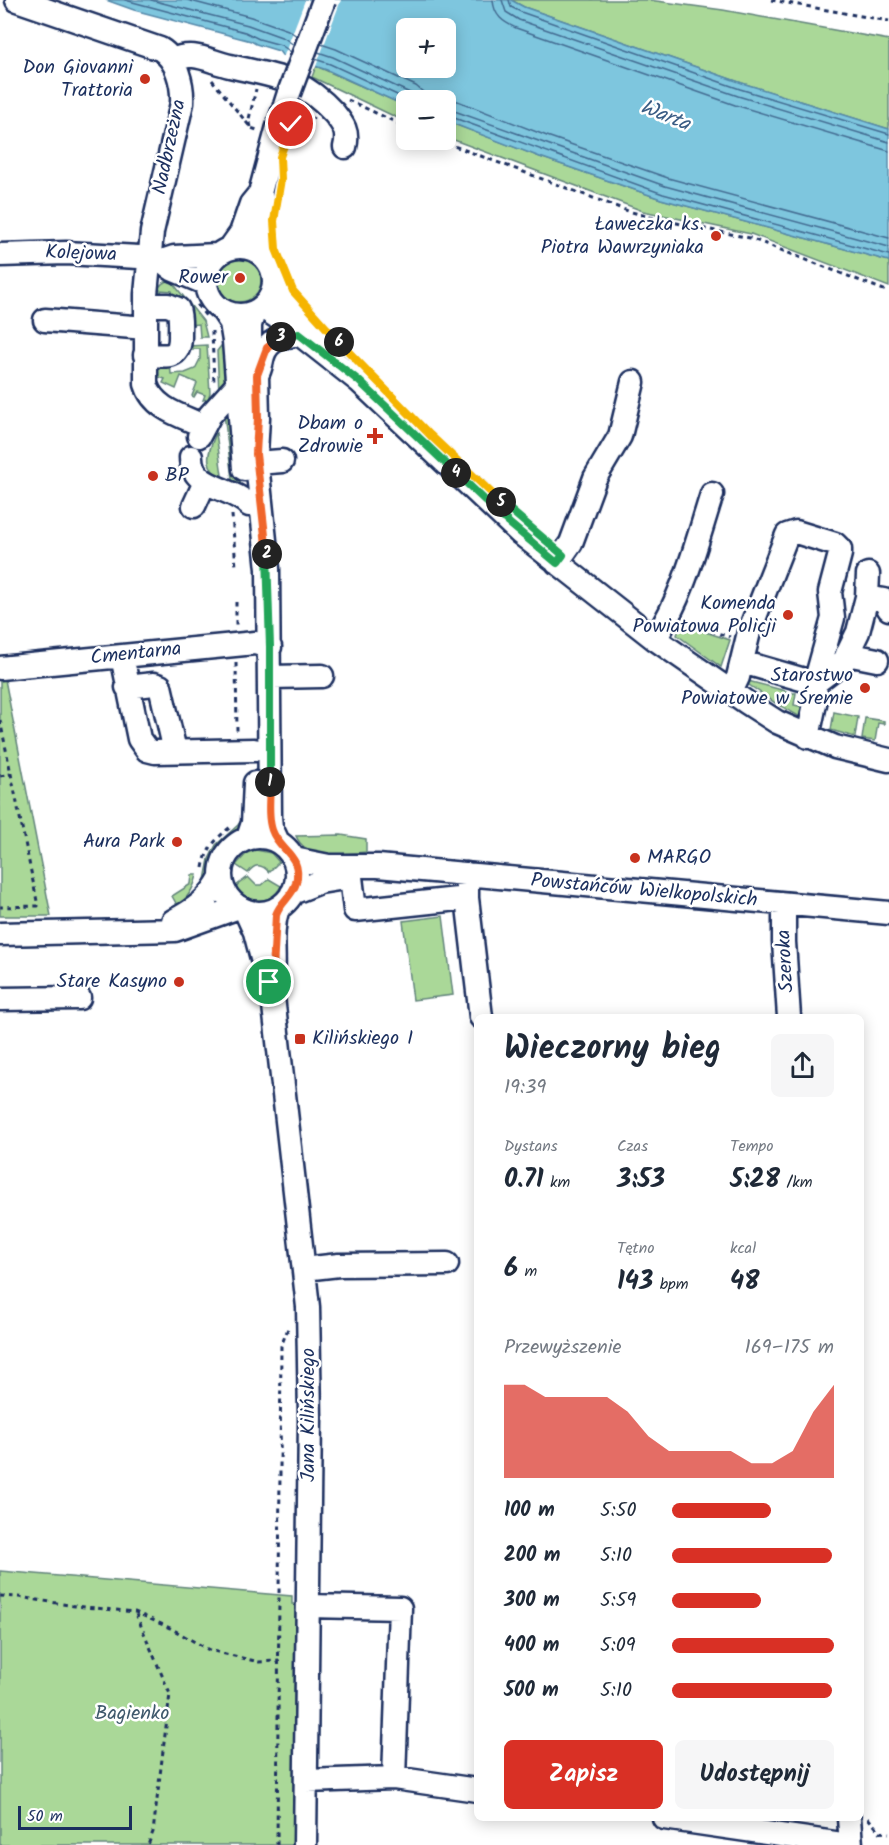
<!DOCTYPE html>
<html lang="pl">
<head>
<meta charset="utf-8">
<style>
  :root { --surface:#fff; --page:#f6f6f7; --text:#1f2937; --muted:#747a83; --accent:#d93025 }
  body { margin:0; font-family:Kalam,sans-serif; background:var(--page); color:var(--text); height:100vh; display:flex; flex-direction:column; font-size:22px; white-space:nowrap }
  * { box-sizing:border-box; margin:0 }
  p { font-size:20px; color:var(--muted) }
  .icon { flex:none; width:33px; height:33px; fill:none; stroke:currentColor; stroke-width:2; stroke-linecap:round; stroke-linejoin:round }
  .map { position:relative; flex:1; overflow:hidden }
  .panel { position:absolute; left:474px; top:1014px; width:390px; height:807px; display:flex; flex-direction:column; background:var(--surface); border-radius:9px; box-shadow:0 3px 15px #0003 }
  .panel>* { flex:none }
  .controls { position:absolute; left:396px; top:18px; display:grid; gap:12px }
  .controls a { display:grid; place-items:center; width:60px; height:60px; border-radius:9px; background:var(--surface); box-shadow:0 3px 15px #0003; font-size:30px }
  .scale { position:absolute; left:18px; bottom:15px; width:114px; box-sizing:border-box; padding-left:6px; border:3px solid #1b2f5e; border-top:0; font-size:16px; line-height:21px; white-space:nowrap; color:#1b2f5e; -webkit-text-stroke:4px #fff; paint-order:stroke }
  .pin { position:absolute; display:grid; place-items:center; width:51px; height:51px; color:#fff; margin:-26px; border:3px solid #fff; border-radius:50%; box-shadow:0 2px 6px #0007 }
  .km { position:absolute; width:30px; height:30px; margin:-15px; border-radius:50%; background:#222; color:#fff; font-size:16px; line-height:30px; text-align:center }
  .round { display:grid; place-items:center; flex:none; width:63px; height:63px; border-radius:9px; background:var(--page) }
  .overview { display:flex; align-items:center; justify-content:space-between; height:102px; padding:0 30px }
  h1 { font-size:33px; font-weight:700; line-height:45px }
  .metrics { display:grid; grid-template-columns:repeat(3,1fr); gap:9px; height:102px; padding:6px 30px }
  .metrics div { display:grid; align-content:center }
  .metrics b { font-size:26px; font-weight:700 }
  .metrics small { font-size:16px; font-weight:400 }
  .metrics p { font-size:16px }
  .chart { height:168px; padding:12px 30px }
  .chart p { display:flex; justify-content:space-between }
  .chart svg { width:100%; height:108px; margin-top:6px; fill:var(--accent); opacity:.7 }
  .primary-button { display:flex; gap:12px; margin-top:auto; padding:12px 30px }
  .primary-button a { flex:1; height:69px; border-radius:9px; background:var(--accent); color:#fff; font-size:24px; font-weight:700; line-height:69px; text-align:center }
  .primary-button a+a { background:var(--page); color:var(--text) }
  ul { padding:0 30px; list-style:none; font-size:20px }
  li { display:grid; grid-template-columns:96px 72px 1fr; align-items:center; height:45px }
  li i { height:15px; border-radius:8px; background:var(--accent) }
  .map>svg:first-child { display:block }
</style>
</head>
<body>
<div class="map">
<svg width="889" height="1845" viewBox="0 0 889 1845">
  <rect width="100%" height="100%" fill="#fff"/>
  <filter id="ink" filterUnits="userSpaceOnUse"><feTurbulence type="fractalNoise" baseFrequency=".0167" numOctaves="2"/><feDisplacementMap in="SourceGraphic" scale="12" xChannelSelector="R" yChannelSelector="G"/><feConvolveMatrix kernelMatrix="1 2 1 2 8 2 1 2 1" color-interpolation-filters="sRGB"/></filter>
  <g filter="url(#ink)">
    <!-- green -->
    <path fill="#aad898" stroke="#62847b" stroke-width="1.5" d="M511,0h138l74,10 166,30v89l-147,-46 -218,-76z
      M316,66l90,40v16l-94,-45z
      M446,121l94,36 121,42 228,62v26l-138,-53 -108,-23 -197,-74z
      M217 280a22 22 0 1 1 44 0a22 22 0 1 1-44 0Z
      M168,281l4,1 31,39 4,16h-7l-1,-13 -11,1 -14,-25 -2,-9 -11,-1 2,10 -5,-3 -1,-8 6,-6z
      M207,345l3,48 -2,6 -5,1 2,-5 -8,-3 -3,5 -2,-1 5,-13 -16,-7 -5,13 -13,-6 2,-4 -6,-2 -2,3 -4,-20 17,1 1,13 14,-1 10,-4 5,-10v-10h-11v-3z
      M229,345l1,32 -11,15 -2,-41 4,-5z
      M231,401l10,88 -8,-2 -9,-73z
      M216,433l7,49c-20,-17 -16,-27 -7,-49z
      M681,624l49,16 -9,27 -44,-32z
      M0,659h1l50,257h-51z
      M748,681l38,10 -1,7 5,1 2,-6h4l-2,12 9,2 -1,11 -28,-16 -28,-19z
      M834,712l24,5 -3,20 -24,-7z
      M865,718l19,3v3l-6,-1 -3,18 -13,-2z
      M244,816l-5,16 -17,15 -8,16 -2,12 -11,12 4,-7 4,-21 7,-14 22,-20z
      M341,835l25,4v13c-23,1 -59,10 -70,-16z
      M256,850l15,3 8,9 -10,10c-8,-9 -15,-8 -21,1l-12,-8 11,-12z
      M192,875h5c-3,13 -8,23 -20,30l-5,-9 19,-12z
      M248,877l8,8h6l7,-6 12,7c-11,20 -34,18 -45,0z
      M443,916l10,79 -40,5 -10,-79z
      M0,1571l292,25v8h3l-2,241h-293z"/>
    <!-- water -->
    <path fill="#7ec6de" stroke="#568aab" stroke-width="1.5" fill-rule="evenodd" d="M106,0h405l13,7 218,76 147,46v132l-228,-62 -121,-42 -94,-36v-21h-40v6l-3,-1 -76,-35 -45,-15 -3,-4 -23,-7 -5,-3 -117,-31zM406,28h40v40h-40z"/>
    <!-- pier -->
    <path fill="#fff" d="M305,0h36l-26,69 -32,-11z"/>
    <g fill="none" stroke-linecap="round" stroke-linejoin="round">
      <!-- shore -->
      <path stroke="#436b91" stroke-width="1.5" d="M125,0l120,32 14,7 22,6 10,7
        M151,0l97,25 36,13 10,7
        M187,0l64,17 37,13 9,6
        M493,0c1,16 10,22 23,28l219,77 154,46
        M502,0l4,12 13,8 219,76 151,46
        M509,0l2,7 10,5 219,77 149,45
        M321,44l15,5 80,37 7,6 5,8
        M318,52l15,5 79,37 6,6
        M315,59l15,5 78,36
        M438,100l8,-1 9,1 92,36 121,42 221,60
        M446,108l219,78 224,61
        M446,115l217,79 226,61"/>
      <!-- minor casing -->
      <g stroke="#1b2f5e" stroke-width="27">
        <path id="minor" d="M17,0l143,49c17,10 23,36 22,54l-30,129 -6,62v90c7,25 36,32 58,42
          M172,60c22,-10 36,1 58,6 45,11 70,10 104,47 9,11 15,19 11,34
          M261,195l3,10 -4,25 3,25
          M206 281a34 34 0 1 1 68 0a34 34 0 1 1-68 0Z
          M231,247l10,-14 10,-29 9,-11 17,-63 12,-37
          M0,255l66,-2 73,4 23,4 10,8 33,14
          M162,261l12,-4 43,-2
          M274,281l6,10 44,48
          M262,307l21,14 76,60 161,152 135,106 91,63 31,20 58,25 54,13
          M223,311l8,12 3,18 10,128
          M254,312l-4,13v29l7,21 1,43 -2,36 12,115 2,248 1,10 7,15
          M45,320l101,8
          M145,355c21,0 36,6 35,-21 0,-8 1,-17 -2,-25l-10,-4h-22
          M257,375c4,-6 4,-12 6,-19 5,-17 21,-20 36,-22
          M199,436l11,-21 27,-30
          M191,457c0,32 40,29 58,48
          M257,463l25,-2
          M194,506l11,-24
          M557,563l14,-20 24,-65 25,-42 13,-54
          M867,597l1,-23
          M655,639c29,-44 41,-95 57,-145
          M847,654l30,6
          M122,656l17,83 8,11 8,2 99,-2
          M742,662l73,21 29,-22 14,-29 9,-35 17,3 5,9
          M0,668l255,-25 15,4
          M270,677l52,-1
          M127,687l27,-3 6,2 15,65
          M731,692l7,-15 11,-45 38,-97 9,-3 39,12 5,5v5l-10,38 3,26 -18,65 1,16 -8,38
          M221 875a38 38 0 1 1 76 0a38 38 0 1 1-76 0Z
          M248,838l5,-15 2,-40
          M294,859l35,7h49l511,47
          M351,877l4,33 112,-12v-24
          M292,893l28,-11 31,-5
          M467,898l14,119
          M784,904v38l5,75
          M278,908c-9,26 -1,53 -6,80l36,319 2,110 -5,428
          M245,910l10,22 10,38
          M173,921c21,-11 37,-22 48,-44
          M0,934l175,-4 64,-23
          M0,999l79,-1
          M304,1269l35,-4 108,-1
          M309,1606l91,2 -6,170
          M306,1781l88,-3 83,12
          M664,1818l185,27
          M849,1818l2,27"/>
      </g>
      <!-- path -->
      <path stroke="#1b2f5e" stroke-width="3" stroke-dasharray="4.5 4.5" stroke-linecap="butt" d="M771,0l118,21
        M212,80l39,48 6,2
        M348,100l58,27
        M251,127l-2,-8 7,-30
        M295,138l15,-10 3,-11
        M438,140l190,71 29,8 93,19 139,54
        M197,305l9,11
        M212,331l2,53
        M232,515l4,52
        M236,602v24
        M685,623l45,14
        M236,663l1,68
        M0,720l38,186 -38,1
        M0,776l10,-2
        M203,868c3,-19 14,-31 29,-42
        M0,1596l19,1 56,9 60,6 37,17 37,21 50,12 20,-1
        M136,1614l34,80 -17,138 -5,13
        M868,1818l12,14 9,1
        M277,1845l4,-499 8,-20"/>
      <!-- minor -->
      <use href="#minor" stroke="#fff" stroke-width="22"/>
      <!-- minor-bridge casing -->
      <g stroke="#1b2f5e" stroke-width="27" stroke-linecap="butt">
        <path id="minor-bridge" d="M289,93l35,-93"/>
      </g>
      <!-- minor-bridge -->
      <use href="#minor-bridge" stroke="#fff" stroke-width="22"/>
    </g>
  </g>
  <g fill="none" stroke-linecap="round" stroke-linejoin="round" filter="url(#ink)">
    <!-- split-1 casing -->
    <g stroke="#fff" stroke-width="12">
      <path id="split-1" d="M269,982l3,6 4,-73c4,-13 16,-18 20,-32 7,-28 -17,-32 -24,-53 -5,-15 -2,-33 -2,-48"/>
    </g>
    <!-- split-2 casing -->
    <g stroke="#fff" stroke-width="12">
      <path id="split-2" d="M267,554l3,93v135"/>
    </g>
    <!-- split-3 casing -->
    <g stroke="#fff" stroke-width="12">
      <path id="split-3" d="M267,554l-11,-100 2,-36 -1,-43 10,-27 14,-11"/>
    </g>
    <!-- split-4 casing -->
    <g stroke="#fff" stroke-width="12">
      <path id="split-4" d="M281,337l18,-3 60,47 97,92"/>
    </g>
    <!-- split-5 casing -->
    <g stroke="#fff" stroke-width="12">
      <path id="split-5" d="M456,473l53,50 48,40 6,-8 -62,-53"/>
    </g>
    <!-- split-6 casing -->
    <g stroke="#fff" stroke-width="12">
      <path id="split-6" d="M339,342l91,93 71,67"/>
    </g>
    <!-- split-7 casing -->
    <g stroke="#fff" stroke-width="12">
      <path id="split-7" d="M291,124l-11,33 1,22 -7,42 2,28 17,42 46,51"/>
    </g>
    <!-- split-1 -->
    <use href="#split-1" stroke="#f0652b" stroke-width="8"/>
    <!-- split-2 -->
    <use href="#split-2" stroke="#22a559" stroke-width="8"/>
    <!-- split-3 -->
    <use href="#split-3" stroke="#f0652b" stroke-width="8"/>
    <!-- split-4 -->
    <use href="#split-4" stroke="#22a559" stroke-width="8"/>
    <!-- split-5 -->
    <use href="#split-5" stroke="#22a559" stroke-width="8"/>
    <!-- split-6 -->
    <use href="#split-6" stroke="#f5b400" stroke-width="8"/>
    <!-- split-7 -->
    <use href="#split-7" stroke="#f5b400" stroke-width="8"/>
  </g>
  <!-- markers -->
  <g fill="#c8321e" stroke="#fff" stroke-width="2">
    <circle cx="145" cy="79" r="6"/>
    <circle cx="716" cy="236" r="6"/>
    <circle cx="240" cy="278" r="6"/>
    <path d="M372 427h6v6h6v6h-6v6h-6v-6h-6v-6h6z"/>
    <circle cx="153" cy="476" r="6"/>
    <circle cx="788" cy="615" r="6"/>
    <circle cx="865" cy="688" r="6"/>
    <circle cx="177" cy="842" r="6"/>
    <circle cx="635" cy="858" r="6"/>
    <circle cx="179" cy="982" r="6"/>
    <rect x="294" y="1033" width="12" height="12" rx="3"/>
  </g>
  <g text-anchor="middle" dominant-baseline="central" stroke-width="5" stroke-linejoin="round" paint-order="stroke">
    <!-- poi labels -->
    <g font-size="20" fill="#1b2f5e" stroke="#fff" text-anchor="end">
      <text x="133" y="68">Don Giovanni<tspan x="133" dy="23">Trattoria</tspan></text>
      <text x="704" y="225">Ławeczka ks.<tspan x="704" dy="23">Piotra Wawrzyniaka</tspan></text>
      <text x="228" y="278">Rower</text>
      <text x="363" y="424">Dbam o<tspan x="363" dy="23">Zdrowie</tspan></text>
      <text x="165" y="476" text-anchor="start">BP</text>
      <text x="776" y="604">Komenda<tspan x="776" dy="23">Powiatowa Policji</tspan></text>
      <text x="853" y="676">Starostwo<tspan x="853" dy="23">Powiatowe w Śremie</tspan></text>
      <text x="165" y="842">Aura Park</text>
      <text x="647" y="858" text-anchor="start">MARGO</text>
      <text x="167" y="982">Stare Kasyno</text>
      <text x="312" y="1039" text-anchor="start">Kilińskiego I</text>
    </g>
    <!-- street labels -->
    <g font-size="20" fill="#1b2f5e" stroke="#fff">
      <text transform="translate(170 147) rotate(-78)">Nadbrzeżna</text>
      <text transform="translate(81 254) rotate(2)">Kolejowa</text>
      <text transform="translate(136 654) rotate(-6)">Cmentarna</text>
      <text transform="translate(644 891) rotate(5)">Powstańców Wielkopolskich</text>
      <text transform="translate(786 961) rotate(-93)">Szeroka</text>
      <text transform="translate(309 1415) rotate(-90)">Jana Kilińskiego</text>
    </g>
    <!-- park labels -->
    <g font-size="20" fill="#3f596c" stroke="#fff">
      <text x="132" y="1714">Bagienko</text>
    </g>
    <!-- water labels -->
    <g font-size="21" font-style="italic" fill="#395c84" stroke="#fff">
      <text transform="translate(665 116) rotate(22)">Warta</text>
    </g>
  </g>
</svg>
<div class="controls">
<a>+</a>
<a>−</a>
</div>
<div class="scale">50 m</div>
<div class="pin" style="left:269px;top:982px;background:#1e9e55"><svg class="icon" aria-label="arrive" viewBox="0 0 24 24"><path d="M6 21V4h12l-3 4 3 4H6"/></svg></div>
<div class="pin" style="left:291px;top:124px;background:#d93025"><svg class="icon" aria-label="check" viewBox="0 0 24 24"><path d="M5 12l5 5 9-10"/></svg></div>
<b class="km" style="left:270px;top:782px">1</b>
<b class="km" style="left:267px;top:554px">2</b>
<b class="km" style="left:281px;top:337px">3</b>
<b class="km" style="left:456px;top:473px">4</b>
<b class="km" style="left:501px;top:502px">5</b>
<b class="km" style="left:339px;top:342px">6</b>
<section class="panel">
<div class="overview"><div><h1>Wieczorny bieg</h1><p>19:39</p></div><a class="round"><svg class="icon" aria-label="share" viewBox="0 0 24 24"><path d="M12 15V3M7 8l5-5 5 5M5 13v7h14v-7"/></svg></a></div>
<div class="metrics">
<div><p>Dystans</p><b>0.71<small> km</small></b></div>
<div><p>Czas</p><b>3:53</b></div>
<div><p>Tempo</p><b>5:28<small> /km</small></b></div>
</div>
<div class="metrics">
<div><b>6<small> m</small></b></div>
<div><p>Tętno</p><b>143<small> bpm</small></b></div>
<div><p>kcal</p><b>48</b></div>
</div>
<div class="chart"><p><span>Przewyższenie</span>169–175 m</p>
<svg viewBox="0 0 160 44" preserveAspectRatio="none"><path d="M0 44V6L10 6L20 11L30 11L40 11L50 11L60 17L70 27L80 33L90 33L100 33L110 33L120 38L130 38L140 33L150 17L160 6V44z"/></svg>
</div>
<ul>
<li><b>100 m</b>5:50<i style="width:61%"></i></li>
<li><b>200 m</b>5:10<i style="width:99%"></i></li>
<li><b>300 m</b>5:59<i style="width:55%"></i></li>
<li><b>400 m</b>5:09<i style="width:100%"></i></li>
<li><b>500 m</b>5:10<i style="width:99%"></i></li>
</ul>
<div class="primary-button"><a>Zapisz</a><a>Udostępnij</a></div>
</section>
</div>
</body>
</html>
